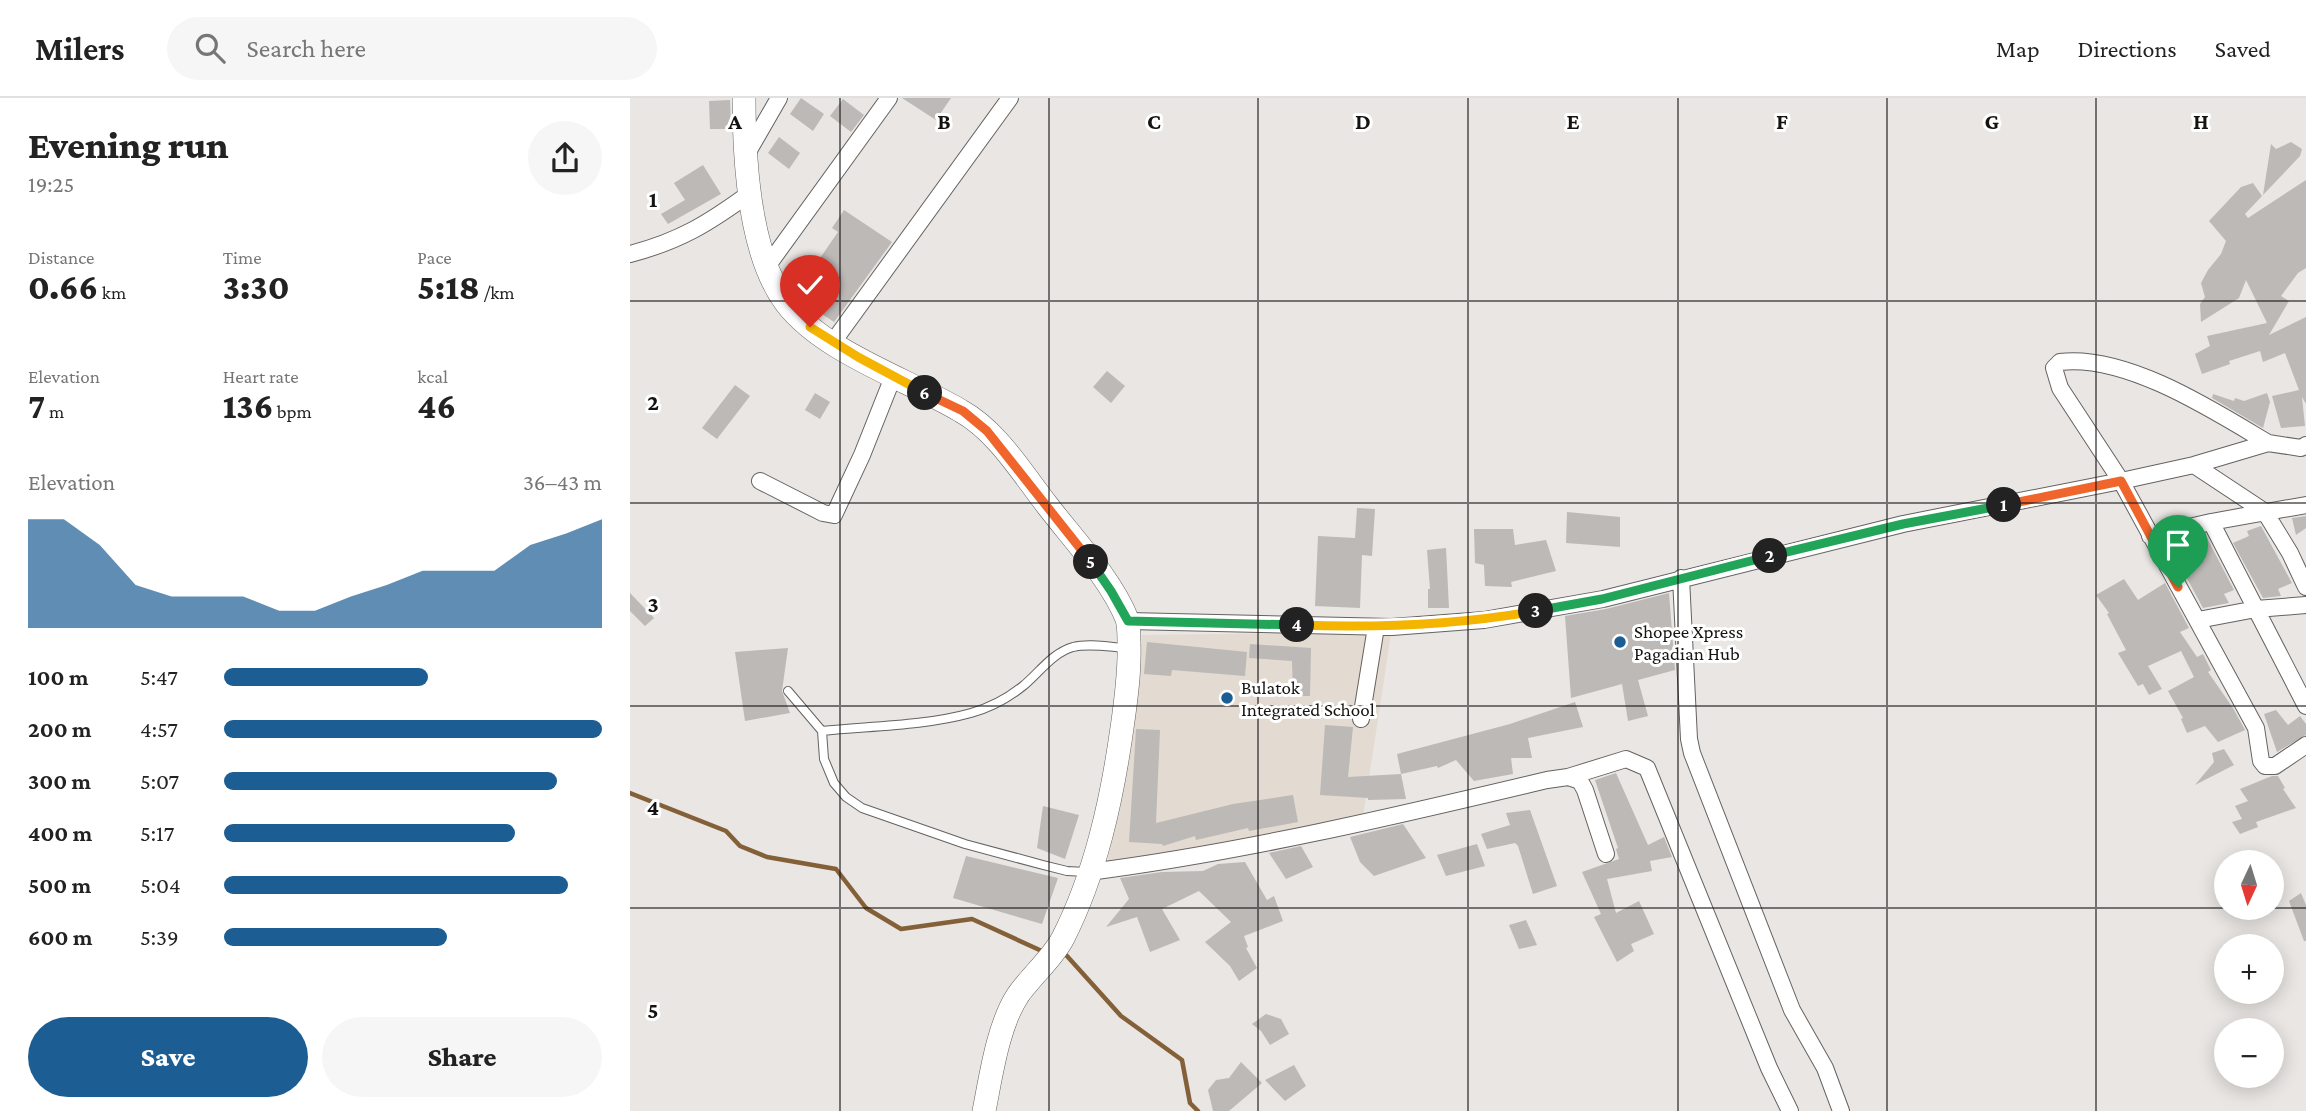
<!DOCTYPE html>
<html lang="en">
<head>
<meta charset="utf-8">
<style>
  :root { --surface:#fff; --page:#f6f6f6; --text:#222; --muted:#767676; --line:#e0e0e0; --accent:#1c5e93 }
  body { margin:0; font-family:"Crimson Pro",serif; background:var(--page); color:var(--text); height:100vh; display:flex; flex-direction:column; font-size:26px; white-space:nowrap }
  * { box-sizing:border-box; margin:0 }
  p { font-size:23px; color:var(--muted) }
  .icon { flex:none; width:38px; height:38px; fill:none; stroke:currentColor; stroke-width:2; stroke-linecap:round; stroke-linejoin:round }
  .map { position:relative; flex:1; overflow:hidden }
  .sheet { display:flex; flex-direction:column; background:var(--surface); width:630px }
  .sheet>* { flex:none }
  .needle { width:46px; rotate:184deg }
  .fabs { position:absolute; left:1584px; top:752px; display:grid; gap:14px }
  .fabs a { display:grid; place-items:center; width:70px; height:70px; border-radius:50%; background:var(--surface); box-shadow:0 4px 18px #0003; font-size:35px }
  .pin { position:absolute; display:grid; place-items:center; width:60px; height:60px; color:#fff; margin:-72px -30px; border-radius:50% 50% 50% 0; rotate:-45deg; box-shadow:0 0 7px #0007 }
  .pin .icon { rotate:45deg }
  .km { position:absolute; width:35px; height:35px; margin:-18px; border-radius:50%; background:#222; color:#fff; font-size:19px; line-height:35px; text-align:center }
  .round { display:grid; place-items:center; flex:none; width:74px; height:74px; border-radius:37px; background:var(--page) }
  .head { display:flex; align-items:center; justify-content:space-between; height:119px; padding:0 28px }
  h1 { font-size:38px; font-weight:800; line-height:52px }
  .figures { display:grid; grid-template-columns:repeat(3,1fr); gap:10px; height:119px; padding:7px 28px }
  .figures div { display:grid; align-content:center }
  .figures b { font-size:35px; font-weight:800 }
  .figures small { font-size:19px; font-weight:400 }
  .figures p { font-size:19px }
  .chart { height:196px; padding:14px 28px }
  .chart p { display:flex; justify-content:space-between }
  .chart svg { width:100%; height:126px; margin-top:7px; fill:var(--accent); opacity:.7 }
  .action { display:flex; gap:14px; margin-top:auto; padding:14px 28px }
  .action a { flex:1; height:80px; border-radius:42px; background:var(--accent); color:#fff; font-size:28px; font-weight:800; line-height:80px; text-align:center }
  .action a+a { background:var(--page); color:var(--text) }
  ul { padding:0 28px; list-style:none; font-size:23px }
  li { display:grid; grid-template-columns:112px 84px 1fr; align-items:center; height:52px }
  li i { height:18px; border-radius:9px; background:var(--accent) }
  header { display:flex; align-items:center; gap:42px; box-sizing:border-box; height:98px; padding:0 35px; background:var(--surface); border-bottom:2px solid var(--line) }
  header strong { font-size:33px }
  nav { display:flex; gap:38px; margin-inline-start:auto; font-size:24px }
  .search { width:490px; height:63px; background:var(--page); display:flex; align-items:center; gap:18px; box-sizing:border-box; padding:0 24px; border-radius:38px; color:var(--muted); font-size:26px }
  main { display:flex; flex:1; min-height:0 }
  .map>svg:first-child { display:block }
</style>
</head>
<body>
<header>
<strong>Milers</strong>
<div class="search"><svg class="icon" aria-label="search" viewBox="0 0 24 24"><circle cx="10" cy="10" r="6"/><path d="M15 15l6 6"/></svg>Search here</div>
<nav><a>Map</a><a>Directions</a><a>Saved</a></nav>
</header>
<main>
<section class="sheet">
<div class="head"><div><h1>Evening run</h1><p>19:25</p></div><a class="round"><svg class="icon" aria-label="share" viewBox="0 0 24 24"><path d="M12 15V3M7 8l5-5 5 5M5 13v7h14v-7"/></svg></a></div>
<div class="figures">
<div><p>Distance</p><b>0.66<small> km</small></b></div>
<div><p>Time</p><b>3:30</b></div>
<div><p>Pace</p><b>5:18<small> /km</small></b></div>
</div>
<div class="figures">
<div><p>Elevation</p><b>7<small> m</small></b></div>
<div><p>Heart rate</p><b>136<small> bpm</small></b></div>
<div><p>kcal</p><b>46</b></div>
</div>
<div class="chart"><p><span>Elevation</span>36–43 m</p>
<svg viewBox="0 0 160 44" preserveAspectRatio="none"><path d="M0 44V6L10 6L20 15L30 29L40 33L50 33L60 33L70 38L80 38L90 33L100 29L110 24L120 24L130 24L140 15L150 11L160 6V44z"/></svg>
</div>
<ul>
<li><b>100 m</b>5:47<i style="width:54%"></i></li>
<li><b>200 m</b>4:57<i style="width:100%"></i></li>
<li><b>300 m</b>5:07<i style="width:88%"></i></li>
<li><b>400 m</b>5:17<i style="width:77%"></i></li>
<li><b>500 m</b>5:04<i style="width:91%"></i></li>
<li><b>600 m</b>5:39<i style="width:59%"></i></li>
</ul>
<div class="action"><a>Save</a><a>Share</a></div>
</section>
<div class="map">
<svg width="1676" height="1013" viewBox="0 0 1676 1013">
  <rect width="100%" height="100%" fill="#e9e6e3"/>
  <!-- built -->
  <path fill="#e3dad2" d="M697,535l64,1 -28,183 -256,48 19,-105 16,-125z"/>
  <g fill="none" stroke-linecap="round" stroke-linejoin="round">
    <!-- stream -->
    <path stroke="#836038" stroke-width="4.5" d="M0,695l96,38 14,15 27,11 69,12 30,39 35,21 71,-10 72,33
      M437,858l54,60 61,44 8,43 8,8"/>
  </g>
  <!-- building -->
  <path fill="#bcb9b6" d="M171,0l23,16 -11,17 -23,-17z
    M272,0h49l-15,22z
    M213,1l21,16 -13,17 -21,-16z
    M100,2l1,29h-21l-1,-28z
    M149,39l21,16 -11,16 -21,-16z
    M1661,44l11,7 -2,7 -37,39 8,-51 5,5z
    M73,67l18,29 -53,30 -7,-10 24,-14 -11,-17z
    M1676,82v88l-8,5 -17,23 8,5 -20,34 37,-18v87l-4,-7 3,29 -24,2 -9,-32 27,-6 -14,-37 -22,9 -3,-11 -31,10 1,3 -28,10 -7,-20 15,-8 -3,-10 60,-13 -21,-43 -7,18 -38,24 -1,-18 5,-7 -4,-14 7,-13 13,-16 5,-13 -17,-20 32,-34 12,-4 9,13 -17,18 3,4z
    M214,112l48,32 -58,80 -30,-20 -8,-9 42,-61 -6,-4z
    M477,273l18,15 -14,17 -18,-16z
    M105,287l15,11 -33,43 -15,-11z
    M185,295l15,9 -10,17 -15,-9z
    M1637,295l3,9 -7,26 -51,-30 1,-4 21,7 1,-3 9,3z
    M727,410l18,1 -3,47 -10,-1 -2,53 -45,-2 3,-70 37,2z
    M937,414l53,5v30l-54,-4z
    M1676,418v12l-10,7 -4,-17z
    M1631,428l31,57 -14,6 3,7 -18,2 -30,-55 16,-7 -2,-5z
    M844,431h39l2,16 31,-5 10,31 -45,11 1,5 -27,-1 -1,-21 -9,-2z
    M1575,436l29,56 -10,4 5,9 -26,5 -35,-65z
    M816,450l3,60h-21v-19h2l-3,-39z
    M1494,481l14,21 27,-17 24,45 -9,4 17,25 6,-3 8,16 -3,2 25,36 12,22 -27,12 -13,-16 -18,7 -6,-14 2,-1 -15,-27 26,-14 -13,-26 -33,15 14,23 -13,6 -6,-11 -5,2 -20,-33 8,-3 -19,-36 2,-1 -13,-18z
    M0,495l24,25 -9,8 -15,-15z
    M1039,495l6,77 -37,10 10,36 -20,5 -6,-37 -51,14 -6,-82 41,-7z
    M517,544l100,10 -2,24 -73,-6 -1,6 -27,-2z
    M620,546l61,4 -1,48h-17l-1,-35 -43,-3z
    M158,550l-6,43 8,22 -45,8 -10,-69z
    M945,604l8,25 -55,11 4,20h-21l2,16 -39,7 -18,-21 -18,8 -1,-2 -36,8 -4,-20 113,-30z
    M1646,612l12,15 12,-9 6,8v11l-29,17 -13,-38z
    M695,627l28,2 -5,50 53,-3 5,25 -38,1v-2l-48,-3z
    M506,631l24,1 -4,93 77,-19 60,-9 5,27 -49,9 -1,-3 -52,12 -1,-4 -32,10 -1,-2 -33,-2z
    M1594,651l10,16 -39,20 19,-23 -2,-9z
    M986,675l32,72 16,-8 8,20 -22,4 2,10 -45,8 9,34 23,-12 15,33 -23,10 3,7 -17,11 -23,-45 7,-3 -19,-42 37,-13 -3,-10 2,-1 -23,-68z
    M1642,678h6l7,12 -2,1 13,19 -40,14 2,5 -18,7 -8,-12 10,-3 -7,-13 13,-5 -8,-12z
    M413,708l36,9 -14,44 -28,-11z
    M900,712l27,76 -24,8 -15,-48 -3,-3 -28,6 -6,-15 29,-9 -4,-12z
    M773,726l23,34 -52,18 -14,-14 -10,-25z
    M847,746l8,22 -39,10 -9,-21z
    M671,748l12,21 -27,12 -17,-26z
    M336,758l92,22 -16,46 -89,-26z
    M615,764l22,38 7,-4 9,25 -39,15 4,11 -2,1 11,20 -18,13 -9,-15 -25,-24 26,-20 -32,-31 -37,18 18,31 -30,12 -13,-35 -31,10 23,-28 -9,-21 42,-6 41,-1 15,-7z
    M1671,795l5,12v36h-2l-15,-40z
    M896,822l11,25 -18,4 -10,-24z
    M636,916l15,5 8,15 -19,11 -9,-14 -9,-7z
    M611,964l21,21 -33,28h-16l-5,-21 8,-10 13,-2z
    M664,967l12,21 -21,15 -20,-21z"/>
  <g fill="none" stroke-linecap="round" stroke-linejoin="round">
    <!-- lane casing -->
    <g stroke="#656260" stroke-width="10">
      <path id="lane" d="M158,593l34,40 2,28 10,24 12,14 16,11 103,36 78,21 24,6 19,1
        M192,633c49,-5 102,-5 149,-18 18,-5 37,-15 52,-27 16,-13 29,-33 50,-39 16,-4 37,0 53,1"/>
    </g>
    <!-- street casing -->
    <g stroke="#656260" stroke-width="18">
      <path id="street" d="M115,59l34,-59
        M0,156c50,-13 79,-31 120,-61
        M136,170l123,-170
        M203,244l177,-244
        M1638,345c-55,-33 -142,-89 -208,-81l-6,6 6,20 61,93 135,247 5,33 4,5h10l31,-21
        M1564,367l71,47 25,41 16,34
        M130,383l63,32 11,2 28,-60 31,-78
        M1581,424l95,184
        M1520,438l61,-14 95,-17
        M1051,480l8,161 3,14 100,257 33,58 16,43
        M1568,522l58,-11 50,-4
        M498,523l264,6 92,-7 119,-21 300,-75 218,-43 73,-16 74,-22 33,5 5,-3
        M731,621l15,-92
        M938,679l58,-18 21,9 122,300 21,43
        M459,774c154,-20 307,-56 458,-92l21,-3 12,4 5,9 21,64"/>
    </g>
    <!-- secondary casing -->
    <g stroke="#656260" stroke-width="24">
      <path id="secondary" d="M114,0c0,60 5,156 42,205 37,49 123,77 175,108 36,20 61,62 86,94 26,34 64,74 80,114 2,7 2,16 2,24 1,28 -3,57 -7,85 -10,71 -26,145 -59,210 -11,21 -31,37 -45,57 -20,30 -27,81 -34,116"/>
    </g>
    <!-- lane -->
    <use href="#lane" stroke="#fff" stroke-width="8"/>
    <!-- street -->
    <use href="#street" stroke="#fff" stroke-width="16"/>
    <!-- secondary -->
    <use href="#secondary" stroke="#fff" stroke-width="23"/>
  </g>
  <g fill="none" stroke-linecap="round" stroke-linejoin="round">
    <!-- split-1 casing -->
    <g stroke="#fff" stroke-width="14">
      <path id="split-1" d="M1374,407l117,-24 57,106"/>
    </g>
    <!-- split-2 casing -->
    <g stroke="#fff" stroke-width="14">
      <path id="split-2" d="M1140,458l133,-32 101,-19"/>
    </g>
    <!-- split-3 casing -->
    <g stroke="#fff" stroke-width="14">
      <path id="split-3" d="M906,513l66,-12 168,-43"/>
    </g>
    <!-- split-4 casing -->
    <g stroke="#fff" stroke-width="14">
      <path id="split-4" d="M667,527c81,3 160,0 239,-14"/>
    </g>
    <!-- split-5 casing -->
    <g stroke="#fff" stroke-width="14">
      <path id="split-5" d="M461,464l20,29 17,30 169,4"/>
    </g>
    <!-- split-6 casing -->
    <g stroke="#fff" stroke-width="14">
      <path id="split-6" d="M295,295l38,18 24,20 104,131"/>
    </g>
    <!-- split-7 casing -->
    <g stroke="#fff" stroke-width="14">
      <path id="split-7" d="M180,229l48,30 67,36"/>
    </g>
    <!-- split-1 -->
    <use href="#split-1" stroke="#f0652b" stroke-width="9"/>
    <!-- split-2 -->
    <use href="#split-2" stroke="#22a559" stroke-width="9"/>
    <!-- split-3 -->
    <use href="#split-3" stroke="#22a559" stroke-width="9"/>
    <!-- split-4 -->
    <use href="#split-4" stroke="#f5b400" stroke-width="9"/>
    <!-- split-5 -->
    <use href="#split-5" stroke="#22a559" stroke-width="9"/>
    <!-- split-6 -->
    <use href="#split-6" stroke="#f0652b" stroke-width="9"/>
    <!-- split-7 -->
    <use href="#split-7" stroke="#f5b400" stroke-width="9"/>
  </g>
  <!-- grid -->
  <path fill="none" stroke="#141312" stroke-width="2" stroke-opacity="0.55" d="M210,0v1013M419,0v1013M628,0v1013M838,0v1013M1048,0v1013M1257,0v1013M1466,0v1013M0,203h1676M0,405h1676M0,608h1676M0,810h1676"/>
  <!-- markers -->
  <g fill="#1c5e93" stroke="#fff" stroke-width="2.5">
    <circle cx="990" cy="544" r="7"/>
    <circle cx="597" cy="600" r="7"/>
  </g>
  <g text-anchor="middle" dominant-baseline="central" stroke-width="6" stroke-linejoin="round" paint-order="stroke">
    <!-- poi labels -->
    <g font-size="19" fill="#141312" stroke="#fff" text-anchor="start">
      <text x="1004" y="533">Shopee Xpress<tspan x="1004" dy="22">Pagadian Hub</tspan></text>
      <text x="611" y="589">Bulatok<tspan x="611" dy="22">Integrated School</tspan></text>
    </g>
  </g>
  <g font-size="23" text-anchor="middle" font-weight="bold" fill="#141312" stroke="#fff" stroke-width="6" stroke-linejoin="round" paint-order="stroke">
    <text x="105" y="31">A</text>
    <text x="314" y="31">B</text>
    <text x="524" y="31">C</text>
    <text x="733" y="31">D</text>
    <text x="943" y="31">E</text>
    <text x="1152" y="31">F</text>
    <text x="1362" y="31">G</text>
    <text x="1571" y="31">H</text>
    <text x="23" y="109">1</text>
    <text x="23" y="312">2</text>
    <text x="23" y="514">3</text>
    <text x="23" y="717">4</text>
    <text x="23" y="920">5</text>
  </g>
</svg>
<div class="fabs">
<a><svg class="needle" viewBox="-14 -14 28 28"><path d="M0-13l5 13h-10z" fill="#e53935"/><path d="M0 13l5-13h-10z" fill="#767676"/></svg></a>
<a>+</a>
<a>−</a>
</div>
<div class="pin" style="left:1548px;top:489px;background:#1e9e55"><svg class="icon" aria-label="arrive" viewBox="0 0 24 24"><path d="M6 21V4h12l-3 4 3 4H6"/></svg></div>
<div class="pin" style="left:180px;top:229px;background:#d93025"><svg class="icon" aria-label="check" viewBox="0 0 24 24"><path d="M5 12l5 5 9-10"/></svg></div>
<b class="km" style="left:1374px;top:407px">1</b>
<b class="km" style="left:1140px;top:458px">2</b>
<b class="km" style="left:906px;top:513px">3</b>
<b class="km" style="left:667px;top:527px">4</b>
<b class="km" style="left:461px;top:464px">5</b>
<b class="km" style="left:295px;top:295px">6</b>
</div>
</main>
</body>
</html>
